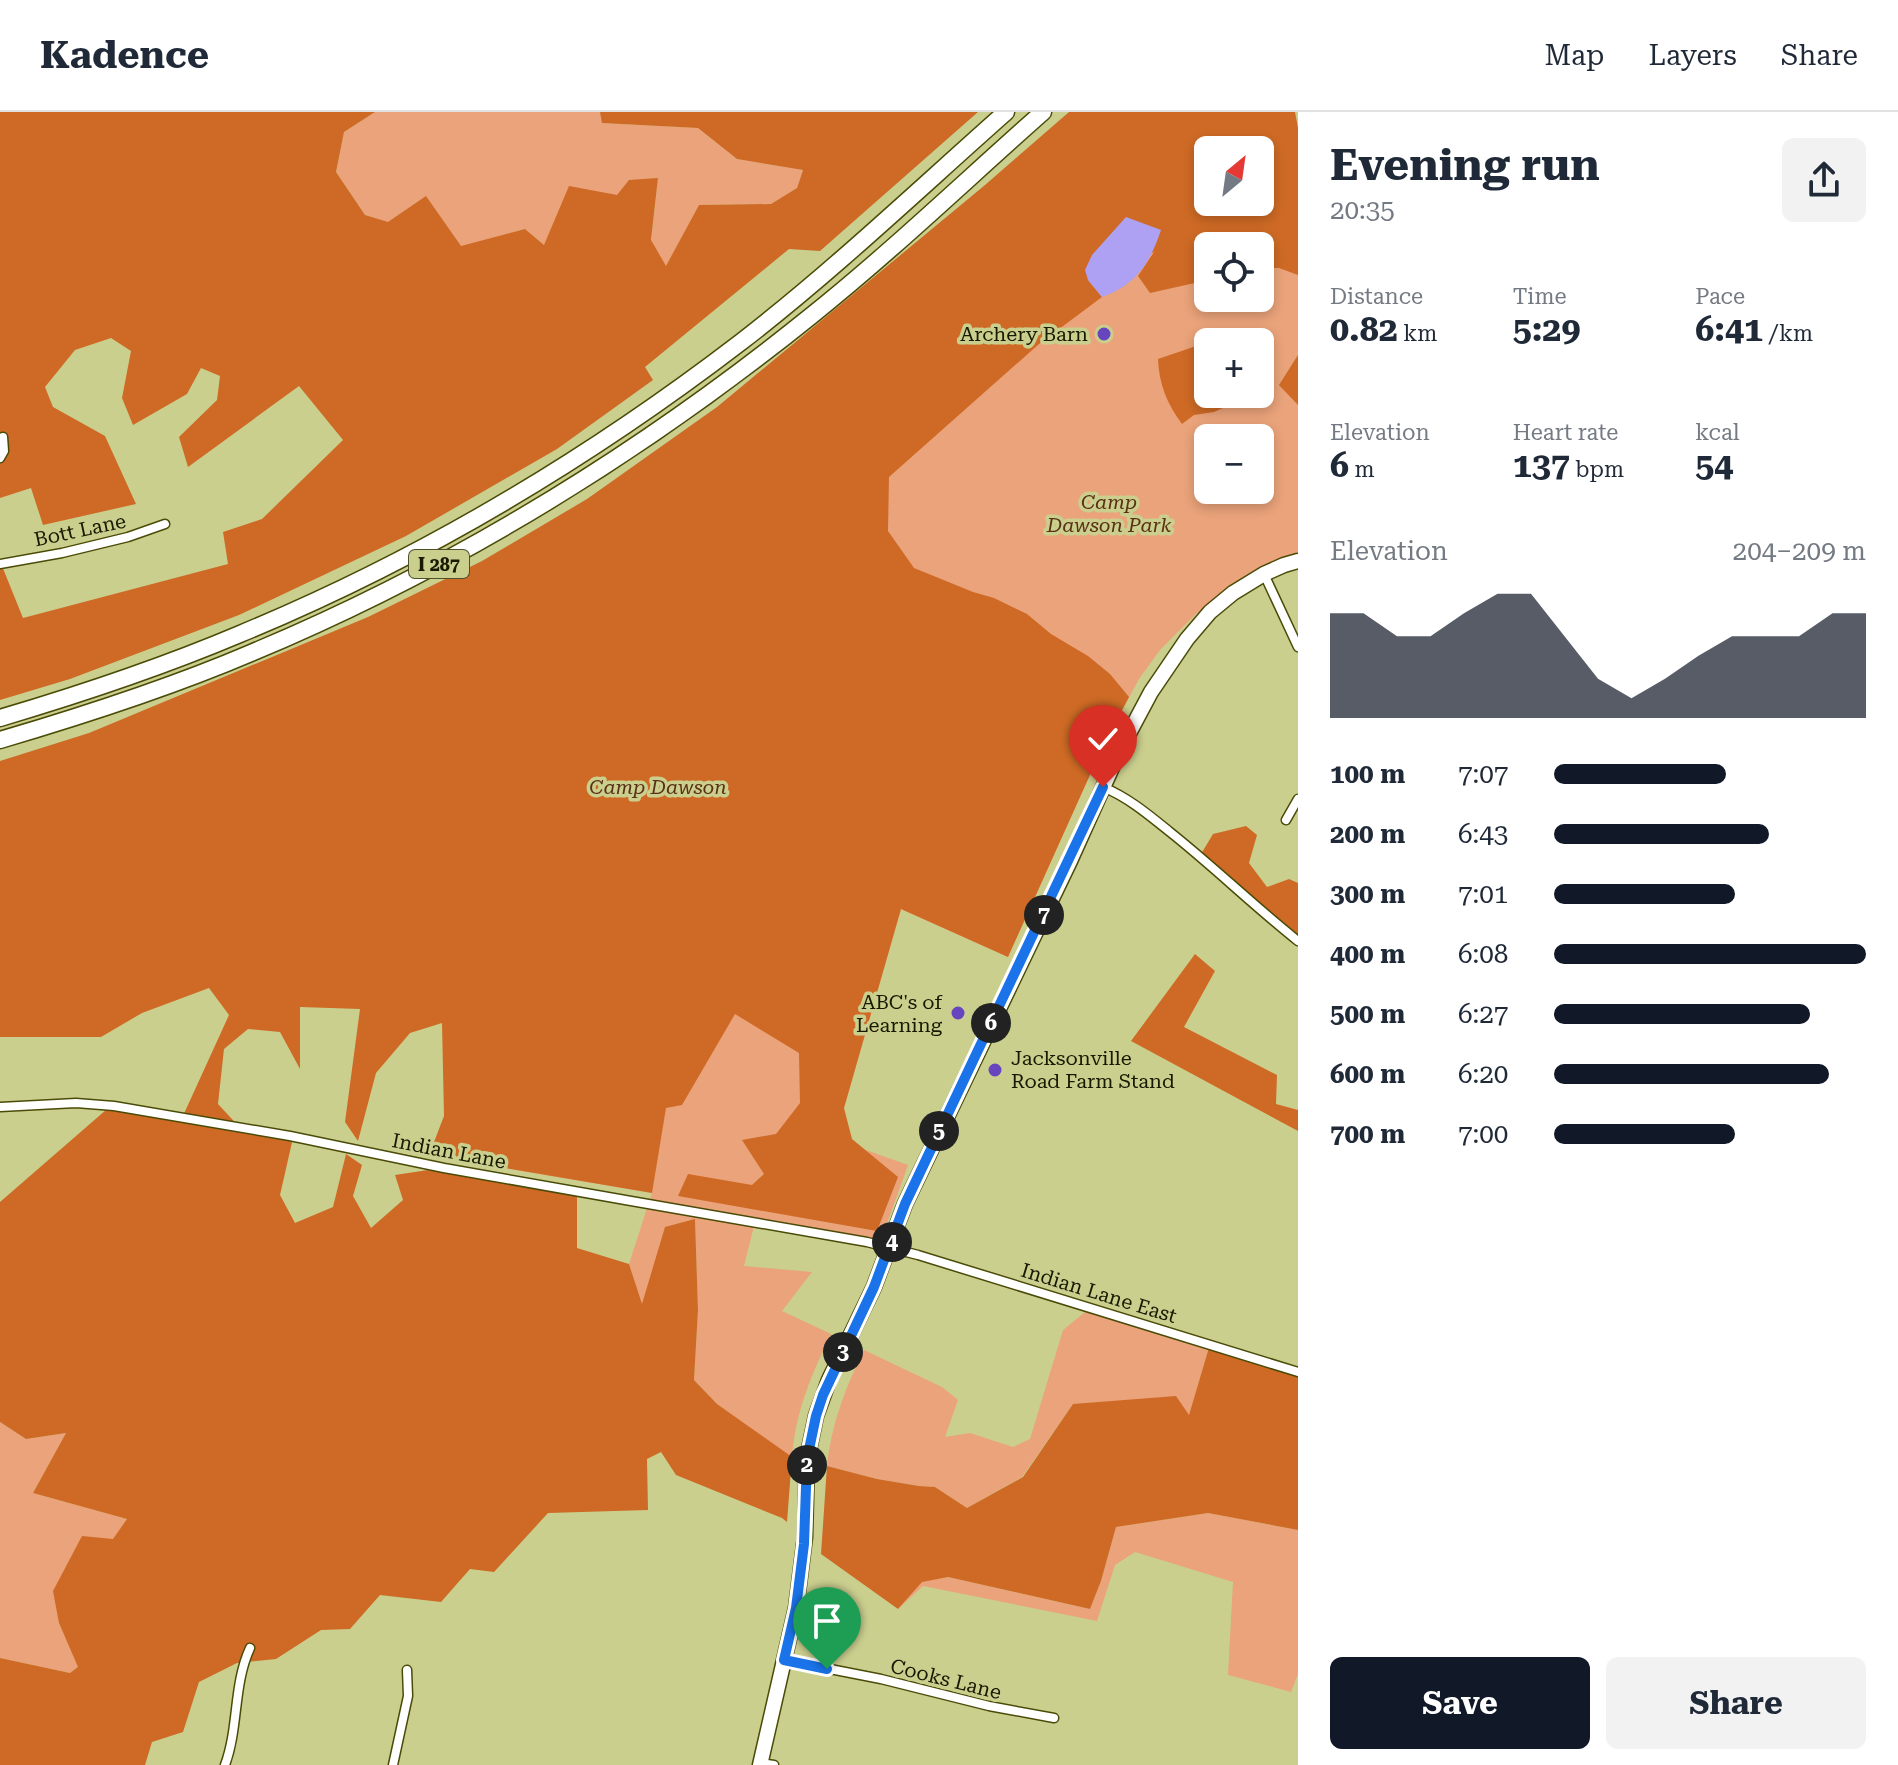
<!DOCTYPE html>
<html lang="en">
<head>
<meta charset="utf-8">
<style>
  :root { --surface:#fff; --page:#f2f2f3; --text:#1f2937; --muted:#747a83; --line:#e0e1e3; --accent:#111827 }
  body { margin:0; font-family:"Roboto Serif",serif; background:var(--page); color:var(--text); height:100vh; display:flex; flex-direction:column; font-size:30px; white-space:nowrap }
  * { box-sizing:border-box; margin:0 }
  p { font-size:26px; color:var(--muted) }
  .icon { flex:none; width:44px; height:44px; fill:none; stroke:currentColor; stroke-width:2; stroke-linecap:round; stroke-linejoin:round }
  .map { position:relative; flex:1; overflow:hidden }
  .details { display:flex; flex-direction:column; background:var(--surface); width:600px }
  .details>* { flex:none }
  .needle { width:52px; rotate:29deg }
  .fabs { position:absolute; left:1194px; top:24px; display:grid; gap:16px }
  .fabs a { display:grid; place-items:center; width:80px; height:80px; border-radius:12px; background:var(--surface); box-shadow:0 4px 12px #0003; font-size:40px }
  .pin { position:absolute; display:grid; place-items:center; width:68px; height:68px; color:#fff; margin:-82px -34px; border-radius:50% 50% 50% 0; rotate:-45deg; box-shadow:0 0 8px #0007 }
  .pin .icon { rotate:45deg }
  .km { position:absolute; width:40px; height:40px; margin:-20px; border-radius:50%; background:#222; color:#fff; font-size:22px; line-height:40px; text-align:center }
  .round { display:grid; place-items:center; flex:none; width:84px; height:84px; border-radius:12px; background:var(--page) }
  .summary { display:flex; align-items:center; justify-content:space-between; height:136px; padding:0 32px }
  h1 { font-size:44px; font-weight:700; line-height:60px }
  .metrics { display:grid; grid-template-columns:repeat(3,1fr); gap:12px; height:136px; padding:8px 32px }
  .metrics div { display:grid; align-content:center }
  .metrics b { font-size:34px; font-weight:700 }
  .metrics small { font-size:22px; font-weight:400 }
  .metrics p { font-size:22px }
  .chart { height:224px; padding:16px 32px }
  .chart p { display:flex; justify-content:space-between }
  .chart svg { width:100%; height:144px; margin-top:8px; fill:var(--accent); opacity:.7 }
  .action { display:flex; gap:16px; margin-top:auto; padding:16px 32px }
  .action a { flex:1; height:92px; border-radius:12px; background:var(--accent); color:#fff; font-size:32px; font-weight:700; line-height:92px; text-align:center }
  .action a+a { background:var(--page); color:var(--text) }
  ul { padding:0 32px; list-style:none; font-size:26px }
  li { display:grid; grid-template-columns:128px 96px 1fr; align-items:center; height:60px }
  li i { height:20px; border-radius:10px; background:var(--accent) }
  header { display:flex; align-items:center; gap:48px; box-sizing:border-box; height:112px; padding:0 40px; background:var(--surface); border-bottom:2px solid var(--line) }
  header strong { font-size:38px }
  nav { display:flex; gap:44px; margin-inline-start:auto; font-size:28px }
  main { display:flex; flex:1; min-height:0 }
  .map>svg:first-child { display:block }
</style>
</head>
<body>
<header>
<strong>Kadence</strong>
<nav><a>Map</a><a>Layers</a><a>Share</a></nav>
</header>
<main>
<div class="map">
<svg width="1298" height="1653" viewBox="0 0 1298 1653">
  <rect width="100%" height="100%" fill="#cbcf8e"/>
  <!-- green -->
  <path fill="#eaa37a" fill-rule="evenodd" d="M375,0h225l3,11 95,5 39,31 66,11 -6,18 -26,16 -72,1 -33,62 -15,-26 7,-62 -41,16 -73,50 -19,-16 -64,18 -35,-50 -38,26 -23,-8 -29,-43 8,-40z
    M1208,90l90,28v322l-47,20 -22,15 -32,26 -37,37 -21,29 -36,67 -95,211 -107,-48 -57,199 -6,32 70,25 -24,67 -7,-1 -4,10 -117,-23 -12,48 68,6 -30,39 49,23c-20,42 -35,76 -39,123h-3l-72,-53 -23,-24 4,-70 -3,-91 -53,87 -13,-42 23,-71 -214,-36 55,-153 -33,-412 534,-379zM1208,134h52v52h-52zM1208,230h52v52h-52zM1208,326h52v52h-52z
    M1090,1196l120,36 -21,71 -116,-11 -51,73 -55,31 -32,-21 -16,-1 -42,-7 -50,-13c5,-44 18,-77 37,-116l78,37 16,13 -13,37 25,-4 43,14 17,-8 33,-109z
    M0,1310l26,17 40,-6 -33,60 94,26 -68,104 20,44 -9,6 -70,-15z
    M1208,1401l90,17v144l-7,18 -63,-17 5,-93 -98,-30 -20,13 -18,56 -174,-35 -25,23 24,-28 26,-4 142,32 11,-28 15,-54z"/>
  <!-- forest -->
  <path fill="#ce6a25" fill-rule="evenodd" d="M0,0h375l-31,20 -8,40 29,43 23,7 38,-26 35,50 64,-17 19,16 25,-59 48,9 12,-15 29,-2 -7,62 15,26 33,-61 72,-1 26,-16 6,-18 -66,-11 -39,-31 -96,-5 -2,-11h378l-158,139 -31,-2 -144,118 8,13 -96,69 -151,87 -167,79 -169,64 -70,21v-134h2l21,52 205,-54 -5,-32 39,-13 81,-79 -44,-54 -111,81 -9,-30 38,-37 3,-24 -19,-8 -14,26 -54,31 -11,-27 9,-47 -20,-13 -36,12 -30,37 8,20 52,29 31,68 -93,21 -12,-37 -31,10z
    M1069,0h226l3,16v147l-19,-7h-19v-22h-52v34l-58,13 -12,-17 16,-24 -66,28 14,17 -63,47 -150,133 -1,54 26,37 59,24 21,6 33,16 24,20 37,22 22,18 19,23 -26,49 -95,211 -107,-48 -57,199 8,31 46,38 -21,54 -199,-35 10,-22 64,11 12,-11 -22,-34 34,-6 24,-31 -1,-50 -64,-39 -53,91 -16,3 -14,85 -223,-38 15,-39 -2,-93 -32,10 -34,40 -18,68 -13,-19 15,-113 -60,-2v62l-20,-37 -32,-3 -24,20 -6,55 25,27 50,7 -13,57 15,28 38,-16 13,-53 16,11 -9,31 18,32 32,-28 -8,-25 33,-5 149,26v52l52,16 13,40 23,-77 30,-8 3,91 -4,70 23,24 75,53 -5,65 -5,-4 -106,-43 -15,-23 -14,7 1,51 -100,3 -54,59 -24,-3 -29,33 -61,-7 -30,34 -29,1 -45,29 -39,4 -38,19 -16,50 -31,10 -7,23h-145v-107l70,15 8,-6 -19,-44 -6,-32 29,-55 31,3 14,-20 -94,-26 33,-60 -40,6 -26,-17v-220l114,-99 68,15 47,-103 -20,-27 -67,25 -41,24h-101v-276l89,-28 279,-116 114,-56 105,-62 130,-92 268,-222zM1208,38h52v52h-52z
    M1208,230v52h38l-3,5 -29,13 -20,3 -12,9c-15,-20 -23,-40 -24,-65z
    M1298,243v50l-19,-20z
    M1246,714l11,9 -8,28 18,24 22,-8 9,4v57l-100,-81 15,-25z
    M1195,842l20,17 -31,56 93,48 -1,29 22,6v21l-167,-90z
    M1210,1232l88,27v159l-90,-17 -92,14 -15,54 -11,28 -142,-32 -26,5 -24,27 -77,-55 6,-88 50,13 42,7 16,1 32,21 56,-31 50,-73 103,-8 13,19z"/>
  <!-- water -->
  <path fill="#aea1f4" d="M1126,105l35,13c-11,33 -25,55 -59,67l-14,-17 -3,-10 7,-15z"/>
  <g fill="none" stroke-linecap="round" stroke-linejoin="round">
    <!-- minor casing -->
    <g stroke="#4a4b06" stroke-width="11">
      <path id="minor" d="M0,346l4,-7 -1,-14
        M0,452l62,-11 66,-16 37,-13
        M1264,462l34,73
        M1103,675c26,11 46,28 67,45 44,35 84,74 128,109
        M1286,708l12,-21
        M0,995l76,-4 38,3 176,30 154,32 187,33 236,41 51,13 380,117
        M784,1548l97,19 108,27 65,12
        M760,1651l14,2
        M225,1653c14,-38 8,-80 25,-117
        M393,1653l15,-69 -1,-26"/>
    </g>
    <!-- primary casing -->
    <g stroke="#4a4b06" stroke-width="17">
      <path id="primary" d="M760,1653l36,-157 9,-71 2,-78 9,-43 13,-36 45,-93 31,-83 165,-343 49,-109 32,-60 36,-53 23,-27 23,-19 31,-19 20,-9 14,-4"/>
    </g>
    <!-- motorway casing -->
    <g stroke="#4a4b06" stroke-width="19">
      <path id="motorway" d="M0,606c81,-24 162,-51 240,-84 179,-74 347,-174 501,-292 92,-71 178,-153 265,-230
        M0,628c85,-25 169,-52 251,-87 201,-84 390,-200 560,-337 80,-64 155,-136 232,-204"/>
    </g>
    <!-- minor -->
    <use href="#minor" stroke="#fff" stroke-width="8"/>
    <!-- primary -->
    <use href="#primary" stroke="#fff" stroke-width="14"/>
    <!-- motorway -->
    <use href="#motorway" stroke="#fff" stroke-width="16"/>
  </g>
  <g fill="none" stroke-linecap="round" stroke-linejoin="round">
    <!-- route casing -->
    <g stroke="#fff" stroke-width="16">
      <path id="route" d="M827,1557l-43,-9 12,-52 8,-64 3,-85 9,-43 7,-21 51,-108 31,-83 198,-417"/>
    </g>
    <!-- route -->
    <use href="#route" stroke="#1a73e8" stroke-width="10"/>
  </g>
  <!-- markers -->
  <g fill="#6645be" stroke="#cbcf8e" stroke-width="3">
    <circle cx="1104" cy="222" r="8"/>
    <circle cx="958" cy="901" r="8"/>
    <circle cx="995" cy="958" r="8"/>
  </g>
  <g text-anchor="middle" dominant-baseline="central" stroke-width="7" stroke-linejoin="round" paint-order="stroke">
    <!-- shield labels -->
    <rect fill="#cbcf8e" stroke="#4e502b" stroke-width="2" x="409" y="438" width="60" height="28" rx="6"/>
    <g font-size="18" font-weight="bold" fill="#181901">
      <text x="439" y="452">I 287</text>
    </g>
    <!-- poi labels -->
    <g font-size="20" fill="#181901" stroke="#cbcf8e" text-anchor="end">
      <text x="1088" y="222">Archery Barn</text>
      <text x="942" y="890">ABC's of<tspan x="942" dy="23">Learning</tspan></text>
      <text x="1011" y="946" text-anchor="start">Jacksonville<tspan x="1011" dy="23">Road Farm Stand</tspan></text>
    </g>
    <!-- park labels -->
    <g font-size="20" font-style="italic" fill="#5a3016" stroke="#cbcf8e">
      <text x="1109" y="390">Camp<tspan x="1109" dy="23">Dawson Park</tspan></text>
      <text x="658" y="675">Camp Dawson</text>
    </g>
    <!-- street labels -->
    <g font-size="20" fill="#181901" stroke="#cbcf8e">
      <text transform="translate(80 418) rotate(-12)">Bott Lane</text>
      <text transform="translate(449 1039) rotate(11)">Indian Lane</text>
      <text transform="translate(1099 1181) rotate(17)">Indian Lane East</text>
      <text transform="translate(946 1567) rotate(14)">Cooks Lane</text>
    </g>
  </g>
</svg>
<div class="fabs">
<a><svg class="needle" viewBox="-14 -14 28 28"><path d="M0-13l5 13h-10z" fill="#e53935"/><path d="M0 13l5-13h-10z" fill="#747a83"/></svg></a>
<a><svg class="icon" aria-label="locate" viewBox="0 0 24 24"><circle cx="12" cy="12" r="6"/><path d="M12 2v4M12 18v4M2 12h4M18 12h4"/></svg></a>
<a>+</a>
<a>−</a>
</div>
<div class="pin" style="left:827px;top:1557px;background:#1e9e55"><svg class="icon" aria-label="arrive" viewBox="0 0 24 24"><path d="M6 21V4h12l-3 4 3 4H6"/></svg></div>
<div class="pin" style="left:1103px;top:675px;background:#d93025"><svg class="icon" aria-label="check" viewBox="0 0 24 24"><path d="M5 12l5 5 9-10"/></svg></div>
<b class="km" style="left:807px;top:1353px">2</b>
<b class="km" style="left:843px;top:1240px">3</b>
<b class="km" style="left:892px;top:1130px">4</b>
<b class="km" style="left:939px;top:1019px">5</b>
<b class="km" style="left:991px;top:911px">6</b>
<b class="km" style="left:1044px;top:803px">7</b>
</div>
<section class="details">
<div class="summary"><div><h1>Evening run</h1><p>20:35</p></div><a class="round"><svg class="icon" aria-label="share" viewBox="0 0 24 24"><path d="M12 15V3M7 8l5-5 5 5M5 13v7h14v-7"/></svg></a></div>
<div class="metrics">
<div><p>Distance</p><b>0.82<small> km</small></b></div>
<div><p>Time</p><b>5:29</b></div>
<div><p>Pace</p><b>6:41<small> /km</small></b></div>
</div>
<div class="metrics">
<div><p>Elevation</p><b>6<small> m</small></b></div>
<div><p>Heart rate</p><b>137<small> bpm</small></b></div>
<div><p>kcal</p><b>54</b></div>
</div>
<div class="chart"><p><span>Elevation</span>204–209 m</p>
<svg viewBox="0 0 160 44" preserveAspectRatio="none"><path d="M0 44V12L10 12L20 19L30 19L40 12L50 6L60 6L70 19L80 32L90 38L100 32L110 25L120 19L130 19L140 19L150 12L160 12V44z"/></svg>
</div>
<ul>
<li><b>100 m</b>7:07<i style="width:55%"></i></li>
<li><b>200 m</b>6:43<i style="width:69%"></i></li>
<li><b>300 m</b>7:01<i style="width:58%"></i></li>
<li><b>400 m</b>6:08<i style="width:100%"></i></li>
<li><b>500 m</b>6:27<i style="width:82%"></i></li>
<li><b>600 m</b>6:20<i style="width:88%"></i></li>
<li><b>700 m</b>7:00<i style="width:58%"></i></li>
</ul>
<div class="action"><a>Save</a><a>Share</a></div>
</section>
</main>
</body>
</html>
